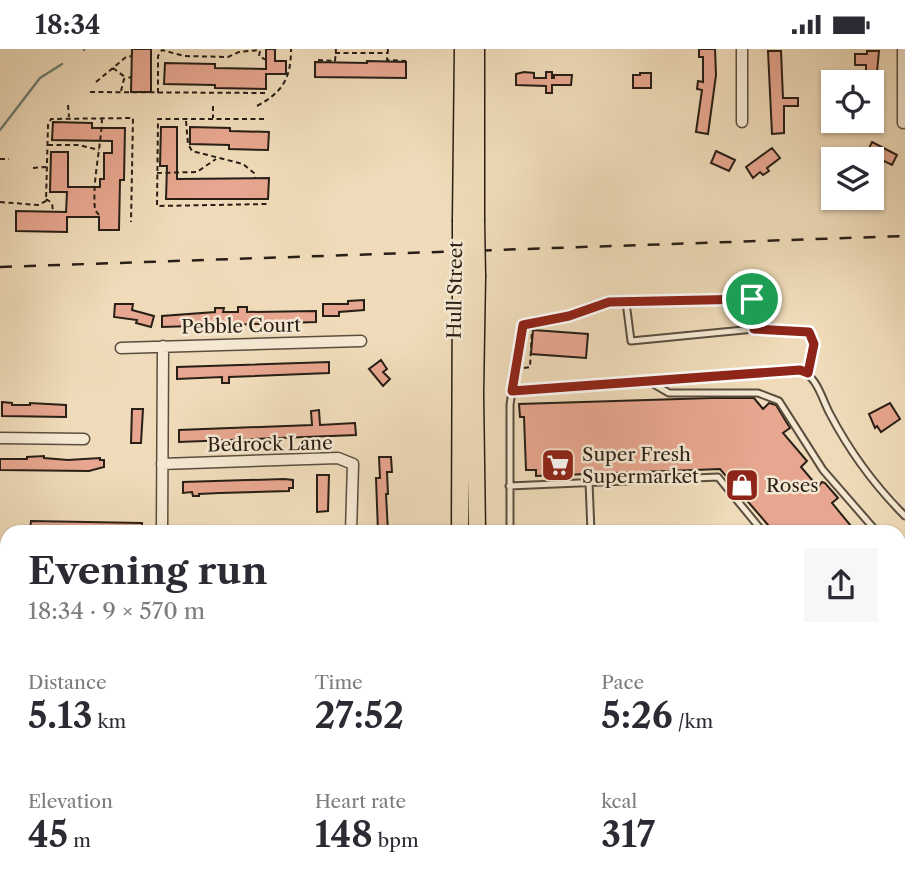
<!DOCTYPE html>
<html lang="en">
<head>
<meta charset="utf-8">
<style>
  :root { --surface:#fff; --page:#f7f7f7; --text:#2b2b33; --muted:#7c7c81 }
  body { margin:0; font-family:"Libre Caslon Text",serif; background:var(--page); color:var(--text); height:100vh; display:flex; flex-direction:column; font-size:26px; white-space:nowrap }
  * { box-sizing:border-box; margin:0 }
  p { font-size:23px; color:var(--muted) }
  .icon { flex:none; width:38px; height:38px; fill:none; stroke:currentColor; stroke-width:2; stroke-linecap:round; stroke-linejoin:round }
  .map { position:relative; flex:1; overflow:hidden }
  .sheet { position:absolute; left:0px; top:476px; width:906px; height:371px; display:flex; flex-direction:column; background:var(--surface); border-radius:21px 21px 0 0; box-shadow:0 2px 5px #0004 }
  .sheet>* { flex:none }
  .tools { position:absolute; left:821px; top:21px; display:grid; gap:14px }
  .tools a { display:grid; place-items:center; width:63px; height:63px; border-radius:0px; background:var(--surface); box-shadow:0 2px 5px #0004; font-size:35px }
  .pin { position:absolute; display:grid; place-items:center; width:60px; height:60px; color:#fff; margin:-30px; border:4px solid #fff; border-radius:50%; box-shadow:0 2px 7px #0007 }
  .round { display:grid; place-items:center; flex:none; width:74px; height:74px; border-radius:0px; background:var(--page) }
  .summary { display:flex; align-items:center; justify-content:space-between; height:119px; padding:0 28px }
  h1 { font-size:38px; font-weight:800; line-height:52px }
  .stats { display:grid; grid-template-columns:repeat(3,1fr); gap:10px; height:119px; padding:7px 28px }
  .stats div { display:grid; align-content:center }
  .stats b { font-size:35px; font-weight:800 }
  .stats small { font-size:19px; font-weight:400 }
  .stats p { font-size:19px }
  .status { display:flex; justify-content:space-between; align-items:center; height:49px; padding:0 35px; background:var(--surface); direction:ltr }
  .status svg { height:19px; fill:currentColor }
  .map>svg:first-child { display:block }
</style>
</head>
<body>
<div class="status"><b>18:34</b><svg viewBox="0 0 49 12"><path d="M0 12V9h3v3zM5 12V6h3v6zM10 12V3h3v9zM15 12V0h3v12zM26 1h20v11H26zM47 4h2v5h-2z"/></svg></div>
<div class="map">
<svg width="905" height="847" viewBox="0 0 905 847">
  <rect width="100%" height="100%" fill="#efdbb9"/>
  <filter id="stains"><feTurbulence type="fractalNoise" baseFrequency=".00286" numOctaves="4"/><feColorMatrix values="0 0 0 0 .2 0 0 0 0 .09 0 0 0 0 .02 0 0 0 .5 -.17"/></filter>
  <radialGradient id="worn" r=".72"><stop offset=".6" stop-color="#630" stop-opacity="0"/><stop offset="1" stop-color="#630" stop-opacity=".3"/></radialGradient>
  <g fill="none" stroke-linecap="round" stroke-linejoin="round">
    <!-- stream -->
    <path stroke="#6c7d74" stroke-width="2.5" d="M84,1v-1
      M0,81l40,-52 22,-14"/>
  </g>
  <!-- building -->
  <path fill="#e7a68f" stroke="#281f16" stroke-width="2" d="M132,0h19v43h-20z
    M266,0h9v12h11v13h-20v15l-51,-1v-3l-51,-1 1,-21 50,1v4l51,1z
    M699,0h16l1,26 -8,59 -12,-2 6,-42 -5,-1 1,-8 5,1v-25h-4z
    M768,2h13l2,47h15v8h-14v27l-12,1z
    M867,2h12l-3,31h-10v-17h-11v-11h12z
    M367,12l39,1v16l-91,-1v-15l52,1z
    M524,23l10,1v5h12v-6h6v6h2v-3h18l-1,10h-19v8h-6v-7l-30,-1v-11z
    M640,24h11v15h-18v-13h7z
    M53,73l39,1v5h33l-1,52h-4l-1,50h-20v-13h-32v15l-51,-1v-20l50,1 1,-20h-17l1,-40h17v35h32v-8h4v-26h8v-12l-60,-1z
    M161,78h16v52l92,-1 -1,21h-102l1,-33h-7z
    M190,78l40,1v3l39,1 -1,18 -39,-1v-4l-39,-1z
    M872,93l25,13 -5,10 -20,-10 -2,4 -5,-3z
    M772,99l8,10 -13,10 2,3 -6,4 -3,-3 -7,6 -7,-11z
    M716,102l19,9 -6,11 -18,-8z
    M364,251v10l-25,2v4h-16v-12h25v-3z
    M115,255h18l-1,6 22,6 -3,11 -15,-4 1,-3 -23,-3z
    M238,258h9v5l69,-1v11l-154,5v-11l53,-4v-4h9l-1,4h15z
    M533,281l55,4 -2,24 -55,-4z
    M381,311l6,9 -4,3 7,7 -7,7 -14,-17z
    M329,313v11l-100,4v6h-7v-6l-45,2v-12z
    M712,349h42l9,11 6,-6 7,2 14,23 -7,5 24,28 -6,6 17,20 4,-5 3,1 13,15 -6,5 24,29h-82l-54,-63 -184,7v-6h-10l-2,-53h-4l-1,-13z
    M2,353l10,1v2h18v-2l36,2v12l-64,-1z
    M890,354l10,16 -19,13 -4,-6 -2,2 -6,-14z
    M132,360h11l-2,34h-10z
    M319,361l1,15 35,-2 1,12 -177,7v-12l133,-5 -1,-14z
    M44,407v2l24,2 32,-2v2h4v7l-15,4 -89,-1v-11h27v-2z
    M379,408h12l1,15h-5l1,22h-2l2,38h-10l-2,-54h4z
    M317,426h12l-1,36 -11,1z
    M284,430l9,1v8h-4v3l-69,2 -21,1v2h-6l-1,-4 -9,1v-11z
    M31,472l111,2v9h-112z
    M0,839l99,1 1,7h-100z
    M259,840h39v7h-39z"/>
  <g fill="none" stroke-linecap="round" stroke-linejoin="round">
    <!-- lane casing -->
    <g stroke="#5a4e3f" stroke-width="9">
      <path id="lane" d="M626,253l5,39 123,-12
        M650,333l19,11h89l21,8 44,69 54,62
        M512,342l11,-66 46,-9 40,-14 143,-3 2,30 55,3 5,12 -6,29
        M589,433l2,50
        M509,437l209,-9 45,55
        M510,483v-127l2,-14 288,-21c17,6 22,29 30,44 20,38 45,72 75,102
        M900,509l5,7
        M900,661l5,-10
        M900,688l5,9
        M900,717l5,-10
        M905,761v9
        M0,813h7
        M900,819l5,-1
        M525,840l9,7
        M541,840l10,7
        M611,840l81,2v5
        M748,840l1,7
        M769,840v7
        M776,840l6,7
        M809,840h4
        M337,847l1,-7
        M566,847l12,-7
        M845,847h11"/>
    </g>
    <!-- street casing -->
    <g stroke="#5a4e3f" stroke-width="13">
      <path id="street" d="M742,0v73
        M903,0v74
        M121,299l240,-7
        M0,389l84,1
        M162,415l176,-6 15,6 -2,68
        M162,483l1,-186
        M0,507l7,1
        M0,630h7
        M0,753h7
        M159,847v-7"/>
    </g>
    <!-- primary casing -->
    <g stroke="#281f16" stroke-width="19">
      <path id="primary" d="M476,0v171
        M461,171l2,-171
        M477,228l-2,116 2,139
        M460,483l1,-255
        M512,840l8,7
        M406,847l7,-7
        M458,847v-7
        M474,847l1,-7
        M879,847l20,-7"/>
    </g>
    <!-- path -->
    <path stroke="#281f16" stroke-width="2" stroke-dasharray="5 3.5" stroke-linecap="butt" d="M388,0l-1,11 19,1
      M260,2l-1,5 7,4
      M335,4h52
      M318,11l17,1 1,-12
      M113,19l12,9
      M96,33l30,-25 6,-1
      M121,42l3,-12 7,-2
      M90,43l175,1
      M158,44v-37l4,-6 22,6 44,1 11,-5 21,-2
      M68,56l1,12
      M213,57v12
      M257,57c26,-14 34,-28 34,-57
      M264,70h-106l-1,87 111,-2
      M186,72l2,23 4,7 51,13 11,9 1,5
      M48,96h31l20,5
      M0,110h9
      M33,119l13,-1
      M157,124l40,-1 19,-13
      M46,150l6,4 1,8
      M0,153l38,3 8,-4 2,-76 3,-6 82,-1 -2,104
      M99,166l-4,-5c-3,-30 6,-61 7,-92
      M524,319l6,-1 2,-37
      M375,847l11,-7"/>
    <!-- lane -->
    <use href="#lane" stroke="#f5e8d2" stroke-width="5"/>
    <!-- street -->
    <use href="#street" stroke="#f5e8d2" stroke-width="10"/>
    <!-- primary -->
    <use href="#primary" stroke="#efdbb9" stroke-width="16"/>
    <!-- rail -->
    <path stroke="#281f16" stroke-width="2.5" stroke-dasharray="12 12" stroke-linecap="butt" d="M0,218l905,-31"/>
    <!-- primary-bridge casing -->
    <g stroke="#281f16" stroke-width="19" stroke-linecap="butt">
      <path id="primary-bridge" d="M461,171v57
        M476,171l1,57"/>
    </g>
    <!-- primary-bridge -->
    <use href="#primary-bridge" stroke="#efdbb9" stroke-width="16"/>
  </g>
  <g fill="none" stroke-linecap="round" stroke-linejoin="round">
    <!-- route casing -->
    <g stroke="#fff" stroke-width="14">
      <path id="route" d="M752,250l2,30 55,3 5,12 -6,29 -8,-3 -288,21 11,-66 46,-9 40,-14z"/>
    </g>
    <!-- route -->
    <use href="#route" stroke="#8f2418" stroke-width="9"/>
  </g>
  <!-- icons -->
  <defs>
    <g id="supermarket-square" transform="scale(1.75)"><rect x="-9" y="-9" width="18" height="18" rx="4" fill="#8f2418" stroke="#f5e8d2"/><path d="M-6-5.5h2.5l.6 2H6L4.5 2H-2.5L-4.4-4H-6ZM-1.5 3.2a1.3 1.3 0 1 0 .1 0ZM3 3.2a1.3 1.3 0 1 0 .1 0Z" fill="#fff"/></g>
    <g id="shop-square" transform="scale(1.75)"><rect x="-9" y="-9" width="18" height="18" rx="4" fill="#8f2418" stroke="#f5e8d2"/><path d="M-5-2.5h2.3a2.7 3.5 0 0 1 5.4 0H5L5.5 6h-11ZM-1.5-2.5h3a1.5 2.3 0 0 0-3 0Z" fill="#fff"/></g>
  </defs>
  <g fill-rule="evenodd">
    <use href="#supermarket-square" x="558" y="416"/>
    <use href="#shop-square" x="742" y="436"/>
  </g>
  <g text-anchor="middle" dominant-baseline="central" stroke-width="5" stroke-linejoin="round" paint-order="stroke">
    <!-- street labels -->
    <g font-size="19" fill="#281f16" stroke="#f5e8d2">
      <text transform="translate(455 241) rotate(-89)">Hull Street</text>
      <text transform="translate(241 277) rotate(-1)">Pebble Court</text>
      <text transform="translate(270 395) rotate(-1)">Bedrock Lane</text>
    </g>
    <!-- poi labels -->
    <g font-size="19" fill="#281f16" stroke="#f5e8d2" text-anchor="start">
      <text x="582" y="405">Super Fresh<tspan x="582" dy="22">Supermarket</tspan></text>
      <text x="766" y="436">Roses</text>
    </g>
  </g>
  <rect width="100%" height="100%" filter="url(#stains)"/>
  <rect width="100%" height="100%" fill="url(#worn)"/>
</svg>
<div class="tools">
<a><svg class="icon" aria-label="locate" viewBox="0 0 24 24"><circle cx="12" cy="12" r="6"/><path d="M12 2v4M12 18v4M2 12h4M18 12h4"/></svg></a>
<a><svg class="icon" aria-label="layers" viewBox="0 0 24 24"><path d="M12 4l9 5-9 5-9-5zM3 14l9 5 9-5"/></svg></a>
</div>
<div class="pin" style="left:752px;top:250px;background:#1e9e55"><svg class="icon" aria-label="arrive" viewBox="0 0 24 24"><path d="M6 21V4h12l-3 4 3 4H6"/></svg></div>
<section class="sheet">
<div class="summary"><div><h1>Evening run</h1><p>18:34 · 9 × 570 m</p></div><a class="round"><svg class="icon" aria-label="share" viewBox="0 0 24 24"><path d="M12 15V3M7 8l5-5 5 5M5 13v7h14v-7"/></svg></a></div>
<div class="stats">
<div><p>Distance</p><b>5.13<small> km</small></b></div>
<div><p>Time</p><b>27:52</b></div>
<div><p>Pace</p><b>5:26<small> /km</small></b></div>
</div>
<div class="stats">
<div><p>Elevation</p><b>45<small> m</small></b></div>
<div><p>Heart rate</p><b>148<small> bpm</small></b></div>
<div><p>kcal</p><b>317</b></div>
</div>
</section>
</div>
</body>
</html>
